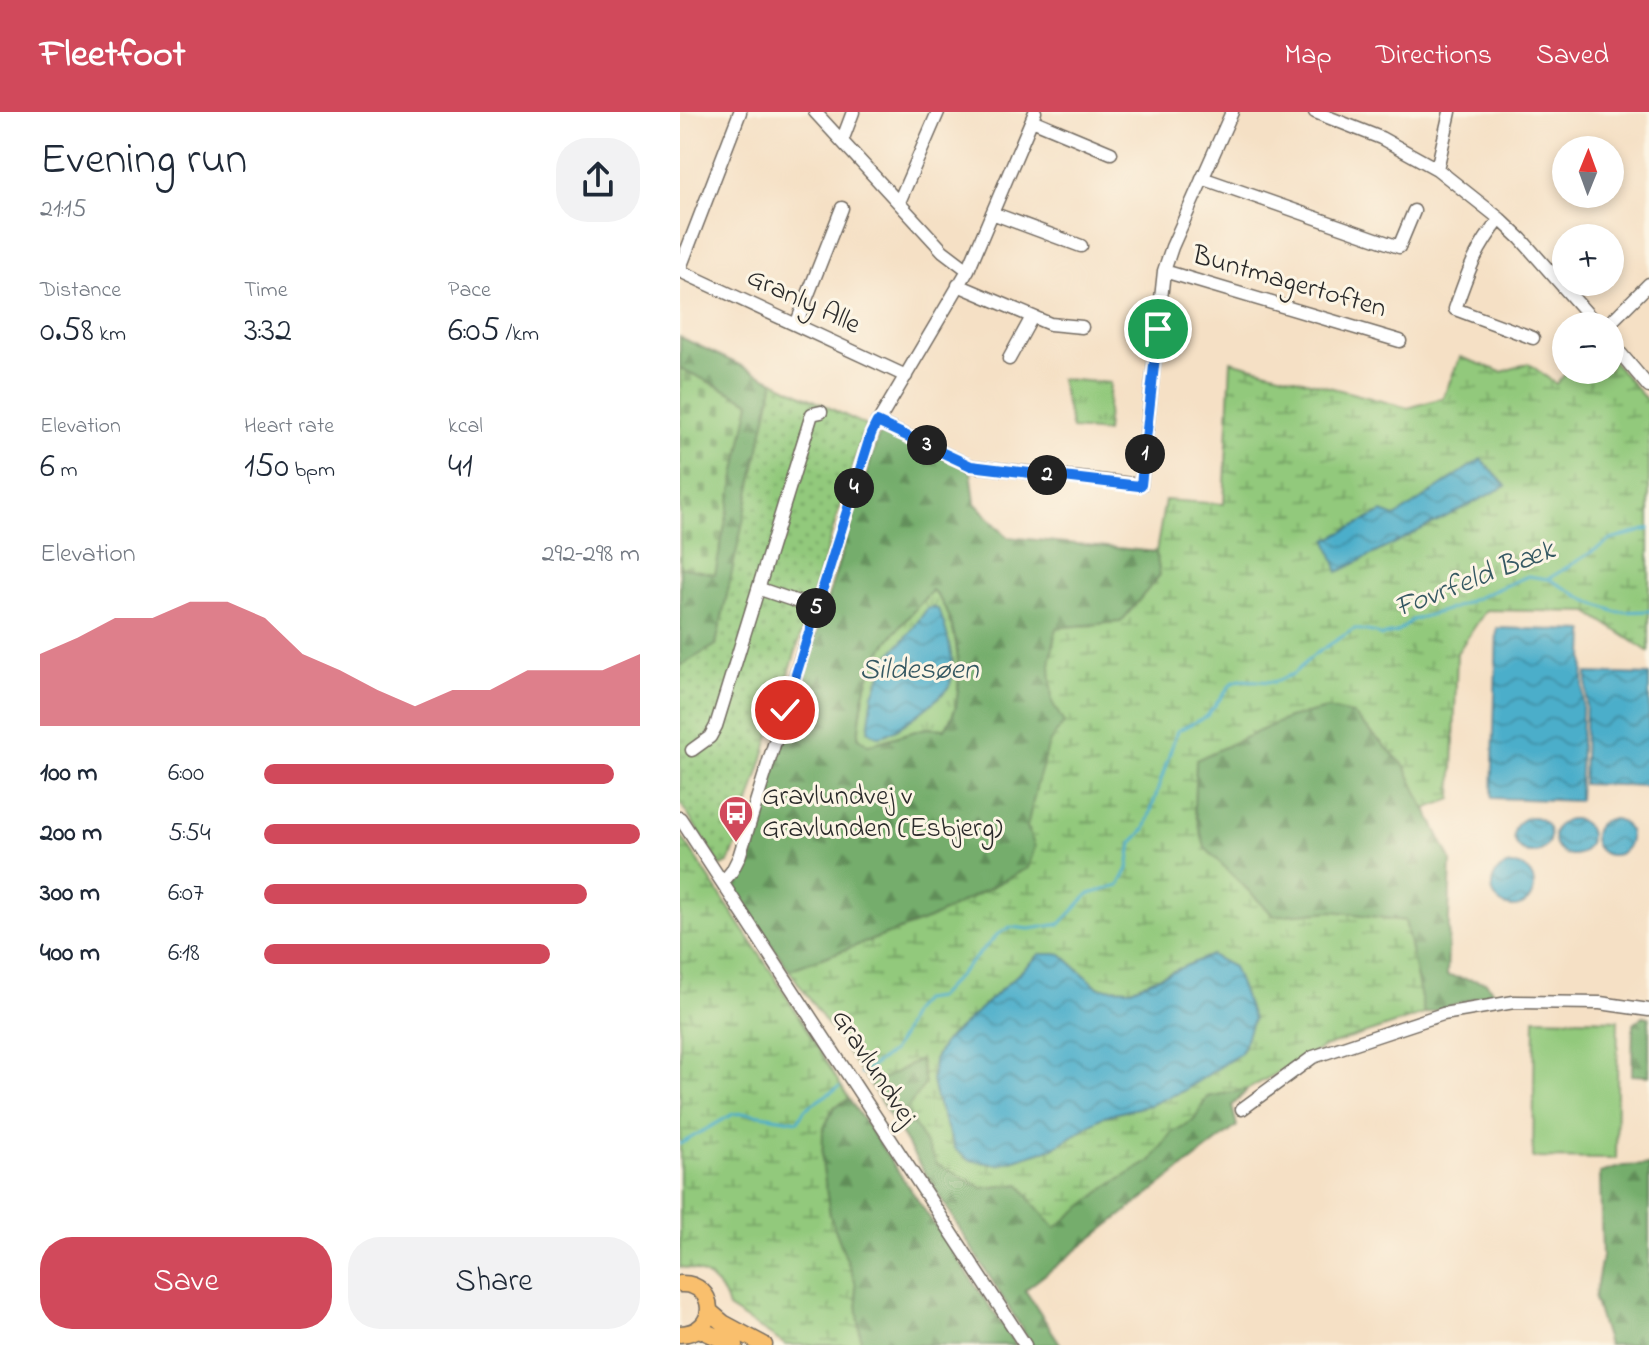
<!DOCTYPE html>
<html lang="en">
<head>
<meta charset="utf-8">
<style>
  :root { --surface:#fff; --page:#f2f2f3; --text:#1f2937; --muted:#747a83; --accent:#d1495b }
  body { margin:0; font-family:"Indie Flower",sans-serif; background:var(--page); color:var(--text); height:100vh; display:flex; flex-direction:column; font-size:30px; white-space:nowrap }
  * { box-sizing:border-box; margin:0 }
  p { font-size:26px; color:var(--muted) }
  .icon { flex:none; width:44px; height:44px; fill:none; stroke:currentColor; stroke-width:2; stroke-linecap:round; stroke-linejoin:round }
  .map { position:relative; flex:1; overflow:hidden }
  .side { display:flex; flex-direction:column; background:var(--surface); width:680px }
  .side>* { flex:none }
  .needle { width:52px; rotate:1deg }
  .controls { position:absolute; left:872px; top:24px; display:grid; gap:16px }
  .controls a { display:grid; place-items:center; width:72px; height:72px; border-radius:50%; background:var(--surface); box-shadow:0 4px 12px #0003; font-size:40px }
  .pin { position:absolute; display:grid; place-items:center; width:68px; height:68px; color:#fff; margin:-34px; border:4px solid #fff; border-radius:50%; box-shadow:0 2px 8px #0007 }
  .km { position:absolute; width:40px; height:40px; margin:-20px; border-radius:50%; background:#222; color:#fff; font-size:22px; line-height:40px; text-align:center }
  .round { display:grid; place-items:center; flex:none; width:84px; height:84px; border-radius:32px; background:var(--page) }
  .summary { display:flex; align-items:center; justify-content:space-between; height:136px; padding:0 40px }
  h1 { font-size:44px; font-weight:600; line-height:60px }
  .figures { display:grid; grid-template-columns:repeat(3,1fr); gap:12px; height:136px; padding:8px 40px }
  .figures div { display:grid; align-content:center }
  .figures b { font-size:34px; font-weight:600 }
  .figures small { font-size:22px; font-weight:400 }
  .figures p { font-size:22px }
  .chart { height:224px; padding:16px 40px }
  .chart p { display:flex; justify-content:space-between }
  .chart svg { width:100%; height:144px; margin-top:8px; fill:var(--accent); opacity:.7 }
  .cta { display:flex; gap:16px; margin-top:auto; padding:16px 40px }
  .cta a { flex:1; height:92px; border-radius:32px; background:var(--accent); color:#fff; font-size:32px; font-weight:600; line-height:92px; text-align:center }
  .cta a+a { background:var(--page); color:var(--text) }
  ul { padding:0 40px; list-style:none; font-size:26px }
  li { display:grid; grid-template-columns:128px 96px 1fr; align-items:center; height:60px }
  li i { height:20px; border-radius:10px; background:var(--accent) }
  header { display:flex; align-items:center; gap:48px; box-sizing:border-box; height:112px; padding:0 40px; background:var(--accent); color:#fff }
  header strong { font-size:38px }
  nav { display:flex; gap:44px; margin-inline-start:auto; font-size:28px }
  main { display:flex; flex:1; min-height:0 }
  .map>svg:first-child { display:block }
</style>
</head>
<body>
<header>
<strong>Fleetfoot</strong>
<nav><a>Map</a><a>Directions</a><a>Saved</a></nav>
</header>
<main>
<section class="side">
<div class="summary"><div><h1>Evening run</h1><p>21:15</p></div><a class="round"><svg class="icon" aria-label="share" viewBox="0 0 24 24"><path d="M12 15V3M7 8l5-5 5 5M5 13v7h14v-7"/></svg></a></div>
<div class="figures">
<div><p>Distance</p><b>0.58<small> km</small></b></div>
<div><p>Time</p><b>3:32</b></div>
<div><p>Pace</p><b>6:05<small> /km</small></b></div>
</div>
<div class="figures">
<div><p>Elevation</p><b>6<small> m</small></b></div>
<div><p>Heart rate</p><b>150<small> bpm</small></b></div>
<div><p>kcal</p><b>41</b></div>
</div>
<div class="chart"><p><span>Elevation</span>292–298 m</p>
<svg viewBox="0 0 160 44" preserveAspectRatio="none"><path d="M0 44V22L10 17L20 11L30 11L40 6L50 6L60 11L70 22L80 27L90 33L100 38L110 33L120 33L130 27L140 27L150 27L160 22V44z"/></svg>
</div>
<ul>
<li><b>100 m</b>6:00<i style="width:93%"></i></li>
<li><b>200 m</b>5:54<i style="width:100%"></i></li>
<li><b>300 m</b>6:07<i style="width:86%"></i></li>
<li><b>400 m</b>6:18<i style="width:76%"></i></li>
</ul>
<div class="cta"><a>Save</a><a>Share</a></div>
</section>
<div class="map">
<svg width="969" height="1233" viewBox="0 0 969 1233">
  <defs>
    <pattern id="grass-tufts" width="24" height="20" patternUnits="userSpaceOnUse" patternTransform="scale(2)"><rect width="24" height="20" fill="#92c97c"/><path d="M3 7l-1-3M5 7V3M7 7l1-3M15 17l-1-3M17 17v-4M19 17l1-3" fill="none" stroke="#77a366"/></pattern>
    <pattern id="forest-firs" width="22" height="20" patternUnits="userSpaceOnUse" patternTransform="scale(2)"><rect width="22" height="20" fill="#75ad6c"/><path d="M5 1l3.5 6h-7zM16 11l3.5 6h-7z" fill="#608d59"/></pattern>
    <pattern id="wetland-marsh" width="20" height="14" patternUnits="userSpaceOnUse" patternTransform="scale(2)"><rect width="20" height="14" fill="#92c97c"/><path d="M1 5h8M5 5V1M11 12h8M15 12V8" fill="none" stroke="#77a366"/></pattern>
    <pattern id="cemetery-stones" width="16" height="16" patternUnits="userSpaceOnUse" patternTransform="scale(2)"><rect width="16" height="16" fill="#92c97c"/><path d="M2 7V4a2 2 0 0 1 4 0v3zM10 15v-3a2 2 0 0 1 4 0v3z" fill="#77a366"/></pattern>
    <pattern id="garden-dots" width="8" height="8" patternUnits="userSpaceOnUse" patternTransform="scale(2)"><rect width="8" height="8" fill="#92c97c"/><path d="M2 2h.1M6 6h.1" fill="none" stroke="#77a366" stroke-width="1.8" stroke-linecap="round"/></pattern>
    <pattern id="water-waves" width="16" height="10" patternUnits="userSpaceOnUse" patternTransform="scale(2)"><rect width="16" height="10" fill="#4baeca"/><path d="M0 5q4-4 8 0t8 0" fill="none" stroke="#3f8ea4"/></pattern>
  </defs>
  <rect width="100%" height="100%" fill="#fcf5e5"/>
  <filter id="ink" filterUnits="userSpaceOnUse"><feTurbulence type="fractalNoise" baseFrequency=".0125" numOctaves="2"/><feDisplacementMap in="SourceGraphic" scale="16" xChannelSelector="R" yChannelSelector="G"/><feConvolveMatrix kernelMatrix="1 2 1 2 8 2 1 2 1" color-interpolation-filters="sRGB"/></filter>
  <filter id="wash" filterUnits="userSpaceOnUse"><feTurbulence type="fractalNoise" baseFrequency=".006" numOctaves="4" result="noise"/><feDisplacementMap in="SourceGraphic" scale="32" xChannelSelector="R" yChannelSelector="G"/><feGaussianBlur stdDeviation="1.8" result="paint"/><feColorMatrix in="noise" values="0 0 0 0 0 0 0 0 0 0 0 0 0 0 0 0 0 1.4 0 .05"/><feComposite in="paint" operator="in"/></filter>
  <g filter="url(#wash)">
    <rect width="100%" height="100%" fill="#f5e0c5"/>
    <!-- grass -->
    <path fill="url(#grass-tufts)" stroke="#5e7a54" stroke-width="2" d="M380,267l50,4 -4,49 -34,-3z
      M252,478c26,26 31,81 24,116 -2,8 -7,16 -11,23l-19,-1 -58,17 -10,-8c3,-24 5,-51 16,-73 14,-28 38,-51 58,-74z"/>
    <!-- forest -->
    <path fill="url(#forest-firs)" stroke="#506c4c" stroke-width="2" fill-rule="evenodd" d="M0,225l94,44 -58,264 -36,21v-99l35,6 35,-171 -70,-34z
      M207,319l84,39 4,33 32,34 149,15 4,23 -39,47 -65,6 8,95 -15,21 -14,103 -6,21 -99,51 -141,51 -58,-85 17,-32 130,-416zM252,478c26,26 30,81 24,116 -2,8 -7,16 -11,23l-19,-1 -58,17 -10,-8c3,-24 5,-51 16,-73 14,-28 38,-50 58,-74z
      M647,597l26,5 52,52 46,94 -4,116 39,6 7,10 -69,22 -19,-93 -72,-10 -59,5 -69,-68 -11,-40 2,-49 92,-41z
      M963,904l6,1v59l-17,-1 1,-51z
      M240,947l6,25 56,104 38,-4 13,19 75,-17 43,-25 20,-28 23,-13 13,-23 41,-8 -16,17 5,20 -212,164 36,55h-29l-161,-259z
      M169,987l167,246h-155l-6,-63 -25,-66 -8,-54 1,-31 11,-24z
      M969,1053v180h-41l-14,-46 8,-42 -2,-84 23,-7z"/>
    <!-- wetland -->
    <path fill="url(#wetland-marsh)" stroke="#5e7a54" stroke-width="2" fill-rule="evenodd" d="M780,245l42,15 26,-9 28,21 13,-14h41v-12l39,45v249l-61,-40 -102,-2 -29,43 -5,146 -27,10 -20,-43 -52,-52 -26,-5 -39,9 -92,42 -2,48 11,40 69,68 59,-5 72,10 19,93 -100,33 -76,42 -41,8 -13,23 -23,13 -20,28 -43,25 -53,42 -22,-25 -13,-19 -38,4 -45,-24 -31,-54 19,-26 -5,-25 -49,27 -82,-116 141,-51 98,-51 7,-21 -8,-20 10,-43 12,-41 15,-20 -12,-21 -2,-37 6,-37 65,-6 39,-47 -4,-23 9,-52 59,4 7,-143 177,47 35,-10zM360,842h21l38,34 32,1 80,-34 -61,150 -46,11 -51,32 -119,-88 10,-18z
      M0,722l94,142 75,123 -15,8 -11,23 -1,32 8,54 25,66 6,63h-75l-58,-37c-6,-24 -23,-38 -48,-41z"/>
    <!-- cemetery -->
    <path fill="url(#cemetery-stones)" stroke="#5e7a54" stroke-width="2" d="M0,256l70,34 -35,172 -35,-7z"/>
    <!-- garden -->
    <path fill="url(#garden-dots)" stroke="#5e7a54" stroke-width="2" d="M94,269l93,45 -8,19 -123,401 -8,17 -7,3 -41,-63v-137l36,-21z"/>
    <!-- pitch -->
    <path fill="#92c97c" stroke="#5e7a54" stroke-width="2" d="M855,906l83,2 -2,139 -83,-1z"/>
    <!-- water -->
    <path fill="url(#water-waves)" stroke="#3b6c7a" stroke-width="2" d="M801,347l25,27 -168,86 -11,-32 55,-28 13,5z
      M252,495l6,2c8,16 19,58 12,75 -4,11 -57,52 -71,52 -5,0 -7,-3 -11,-6l5,-36 16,-38 19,-21 19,-26z
      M817,516l88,3 -6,170 -87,-3z
      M907,561l62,2v111l-66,-2z
      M834 723a18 18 0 1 1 36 0a18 18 0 1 1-36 0Z
      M874 725a18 18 0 1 1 36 0a18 18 0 1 1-36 0Z
      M914 725a18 18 0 1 1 36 0a18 18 0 1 1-36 0Z
      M812 774a21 21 0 1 1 42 0a21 21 0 1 1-42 0Z
      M360,842h21l38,34 32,1 80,-34 22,12 20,52 -12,34 -58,38 -33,14 -46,11 -51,32 -54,17 -30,-5 -14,-11 -19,-50 -4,-18 2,-21 10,-18z"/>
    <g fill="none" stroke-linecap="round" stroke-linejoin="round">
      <!-- stream -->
      <path stroke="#4baeca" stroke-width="3" d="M869,467l41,23 27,10 32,-1
        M181,962l31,-22 9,-15 11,-26 10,-11 15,-2 61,-64 12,-7 20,2 30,-5 29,-30 30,-8 9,-17 4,-26 13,-14 32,-98 30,-15 25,-33 8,-3 34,2 19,-8 22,-20 39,-25 19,3 9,4 16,-4 14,-12 41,-12 75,-32 20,3 63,-39 38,-11
        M0,1032l53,-30 15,-1 50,8 7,-12 34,-22"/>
    </g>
  </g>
  <g filter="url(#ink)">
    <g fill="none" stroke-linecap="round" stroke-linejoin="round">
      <!-- minor casing -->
      <g stroke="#726a61" stroke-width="15">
        <path id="minor" d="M135,0l128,139 25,19
          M635,0l66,26 56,31 63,50 21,20 77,87
          M352,8l79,33
          M162,29l11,-29
          M757,57l13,-57
          M522,66l197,69 15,-36
          M219,90l39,-90
          M312,101l89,33
          M820,107c-25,31 -32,53 -45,90l78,29
          M0,156l60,-156
          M0,159l226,105
          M484,159l236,70
          M278,173l92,39 32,3
          M116,213l46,-117
          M927,214l42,-42
          M930,229l39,46
          M329,247l23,-42
          M197,310l94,44 170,19 23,-214 8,-24 60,-135
          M80,477l56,19
          M12,638l18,-13 6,-11 96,-312 9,-2
          M0,706l345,527
          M43,770l9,-11 7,-14 132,-423 97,-164 67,-158
          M562,997l71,-52 130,-43 71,-12 86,1 49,7"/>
      </g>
      <!-- major casing -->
      <g stroke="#726a61" stroke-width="19">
        <path id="major" d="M0,1172c37,-2 40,49 0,50
          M29,1199l14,12 41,22
          M19,1217l36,16"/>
      </g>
      <!-- minor -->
      <use href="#minor" stroke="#fff" stroke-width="12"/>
      <!-- major -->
      <use href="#major" stroke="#f9bf6d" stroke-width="16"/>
    </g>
  </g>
  <g fill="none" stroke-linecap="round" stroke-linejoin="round" filter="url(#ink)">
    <!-- route casing -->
    <g stroke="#fff" stroke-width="16">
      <path id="route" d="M105,598l86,-276 6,-12 94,44 168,20 2,-1 17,-156"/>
    </g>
    <!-- route -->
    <use href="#route" stroke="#1a73e8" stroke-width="10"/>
  </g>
  <!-- icons -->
  <defs>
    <g id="bus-pin" transform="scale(1.8)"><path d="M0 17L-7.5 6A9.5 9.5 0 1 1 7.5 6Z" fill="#d1495b" stroke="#fcf5e5"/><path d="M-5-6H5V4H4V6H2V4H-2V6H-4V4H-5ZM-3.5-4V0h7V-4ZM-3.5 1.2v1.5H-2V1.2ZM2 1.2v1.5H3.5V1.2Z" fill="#fff"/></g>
  </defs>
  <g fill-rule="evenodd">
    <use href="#bus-pin" x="56" y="701"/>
  </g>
  <g text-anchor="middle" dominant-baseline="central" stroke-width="6" stroke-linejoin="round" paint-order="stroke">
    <!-- street labels -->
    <g font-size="28" fill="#2b2b2b" stroke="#fcf5e5">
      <text transform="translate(609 171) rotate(16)">Buntmagertoften</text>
      <text transform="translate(123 190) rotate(25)">Granly Alle</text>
      <text transform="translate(193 956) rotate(57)">Gravlundvej</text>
    </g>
    <!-- poi labels -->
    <g font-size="28" fill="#2b2b2b" stroke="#fcf5e5" text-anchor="start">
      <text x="82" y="685">Gravlundvej v<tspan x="82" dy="32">Gravlunden (Esbjerg)</tspan></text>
    </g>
    <!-- water labels -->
    <g font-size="30" font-style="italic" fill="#365963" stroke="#fcf5e5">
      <text transform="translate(795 468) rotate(-21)">Fovrfeld Bæk</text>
      <text x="239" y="559">Sildesøen</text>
    </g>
  </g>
</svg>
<div class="controls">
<a><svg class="needle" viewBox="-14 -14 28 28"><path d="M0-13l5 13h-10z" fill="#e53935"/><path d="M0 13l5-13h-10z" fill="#747a83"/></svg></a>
<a>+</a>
<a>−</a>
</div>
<div class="pin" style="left:478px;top:217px;background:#1e9e55"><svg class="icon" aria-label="arrive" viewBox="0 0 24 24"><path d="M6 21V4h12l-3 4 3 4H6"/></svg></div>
<div class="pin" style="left:105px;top:598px;background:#d93025"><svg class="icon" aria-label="check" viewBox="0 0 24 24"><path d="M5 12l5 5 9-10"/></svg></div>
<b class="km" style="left:465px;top:342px">1</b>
<b class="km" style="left:367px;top:363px">2</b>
<b class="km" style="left:247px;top:333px">3</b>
<b class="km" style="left:174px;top:376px">4</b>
<b class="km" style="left:136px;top:496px">5</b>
</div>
</main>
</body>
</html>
